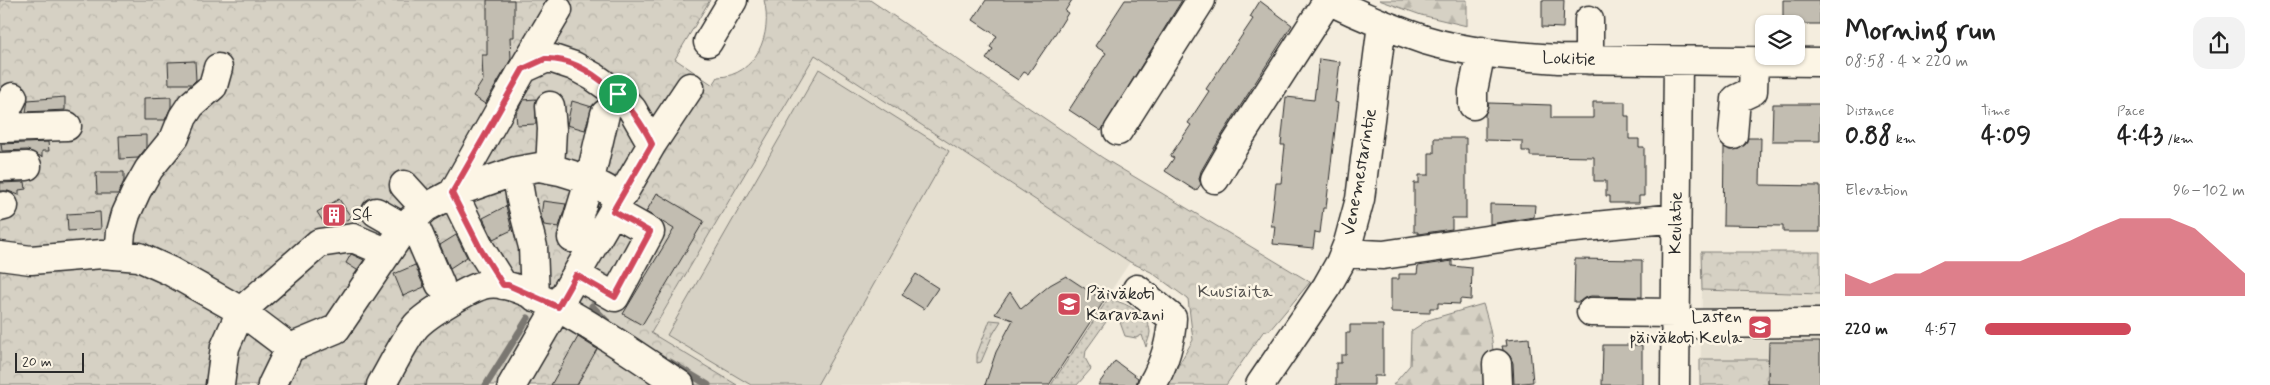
<!DOCTYPE html>
<html lang="en">
<head>
<meta charset="utf-8">
<style>
  :root { --surface:#fff; --page:#f2f2f2; --text:#222; --muted:#767676; --accent:#d1495b }
  body { margin:0; font-family:Mynerve,sans-serif; background:var(--page); color:var(--text); height:100vh; display:flex; flex-direction:column; font-size:19px; white-space:nowrap }
  * { box-sizing:border-box; margin:0 }
  p { font-size:16px; color:var(--muted) }
  .icon { flex:none; width:28px; height:28px; fill:none; stroke:currentColor; stroke-width:2; stroke-linecap:round; stroke-linejoin:round }
  .map { position:relative; flex:1; overflow:hidden }
  .panel { display:flex; flex-direction:column; background:var(--surface); width:450px }
  .panel>* { flex:none }
  .buttons { position:absolute; left:1755px; top:15px; display:grid; gap:10px }
  .buttons a { display:grid; place-items:center; width:50px; height:50px; border-radius:10px; background:var(--surface); box-shadow:0 1px 4px #0004; font-size:25px }
  .scale { position:absolute; left:15px; bottom:12px; width:69px; box-sizing:border-box; padding-left:5px; border:2px solid #2b2b2b; border-top:0; font-size:14px; line-height:18px; white-space:nowrap; color:#2b2b2b; -webkit-text-stroke:4px #fcf5e5; paint-order:stroke }
  .pin { position:absolute; display:grid; place-items:center; width:42px; height:42px; color:#fff; margin:-21px; border:2px solid #fff; border-radius:50%; box-shadow:0 1px 5px #0007 }
  .round { display:grid; place-items:center; flex:none; width:52px; height:52px; border-radius:15px; background:var(--page) }
  .headline { display:flex; align-items:center; justify-content:space-between; height:85px; padding:0 25px }
  h1 { font-size:28px; font-weight:700; line-height:38px }
  .stats { display:grid; grid-template-columns:repeat(3,1fr); gap:8px; height:85px; padding:5px 25px }
  .stats div { display:grid; align-content:center }
  .stats b { font-size:25px; font-weight:700 }
  .stats small { font-size:14px; font-weight:400 }
  .stats p { font-size:14px }
  .chart { height:140px; padding:10px 25px }
  .chart p { display:flex; justify-content:space-between }
  .chart svg { width:100%; height:90px; margin-top:5px; fill:var(--accent); opacity:.7 }
  ul { padding:0 25px; list-style:none; font-size:16px }
  li { display:grid; grid-template-columns:80px 60px 1fr; align-items:center; height:38px }
  li i { height:12px; border-radius:6px; background:var(--accent) }
  main { display:flex; flex:1; min-height:0 }
  .map>svg:first-child { display:block }
</style>
</head>
<body>
<main>
<div class="map">
<svg width="1820" height="385" viewBox="0 0 1820 385">
  <defs>
    <pattern id="grass-dots" width="8" height="8" patternUnits="userSpaceOnUse" patternTransform="scale(1.25)"><rect width="8" height="8" fill="#d6d1c4"/><path d="M2 2h.1M6 6h.1" fill="none" stroke="#b8b4a9" stroke-width="1.8" stroke-linecap="round"/></pattern>
    <pattern id="forest-firs" width="22" height="20" patternUnits="userSpaceOnUse" patternTransform="scale(1.25)"><rect width="22" height="20" fill="#d6d1c4"/><path d="M5 1l3.5 6h-7zM16 11l3.5 6h-7z" fill="#b8b4a9"/></pattern>
    <pattern id="park-crowns" width="20" height="18" patternUnits="userSpaceOnUse" patternTransform="scale(1.25)"><rect width="20" height="18" fill="#d6d1c4"/><path d="M2 6a3 3 0 1 1 6 0M12 15a3 3 0 1 1 6 0" fill="none" stroke="#b8b4a9"/></pattern>
  </defs>
  <rect width="100%" height="100%" fill="#f4edde"/>
  <filter id="ink" filterUnits="userSpaceOnUse"><feTurbulence type="fractalNoise" baseFrequency=".02" numOctaves="2"/><feDisplacementMap in="SourceGraphic" scale="10" xChannelSelector="R" yChannelSelector="G"/><feConvolveMatrix kernelMatrix="1 2 1 2 8 2 1 2 1" color-interpolation-filters="sRGB"/></filter>
  <g filter="url(#ink)">
    <!-- built -->
    <path fill="#e5dfd0" d="M815,54l315,208 -26,39 -38,-25 -42,33 -8,-3 -17,7 4,4 16,-3 -10,12 -13,26 -10,33h-249l-86,-51z
      M1702,290l118,4v91h-120z"/>
    <!-- grass -->
    <path fill="url(#grass-dots)" stroke="#807e78" d="M1108,299c16,3 41,14 42,33 0,5 -3,10 -4,15l-4,-12 -6,3 -11,-2 -8,-22 -4,-2 -27,38 -1,8 6,11 -14,16h-26z
      M990,320l11,1 -8,13 -12,28 -4,1v-9z"/>
    <!-- forest -->
    <path fill="url(#forest-firs)" stroke="#807e78" d="M1379,0h88v26l-46,-11z
      M1483,304c9,28 14,53 6,81h-96l17,-20 1,-34 17,-11z"/>
    <!-- park -->
    <path fill="url(#park-crowns)" stroke="#807e78" d="M0,0h710l-35,59 38,26 5,-8c38,-1 55,-43 46,-77h106l233,158 207,124 -40,48 -7,2 -37,53h-59l26,-45 -5,-41 -37,-27 -21,-10 -315,-207 -164,278 86,52h-737z
      M1701,252h119v42l-118,-4z
      M1700,359h68v24l21,2h-89z"/>
    <!-- pitch -->
    <path fill="#d6d1c4" stroke="#807e78" d="M819,69l130,82 -132,234h-66l-84,-50z"/>
    <g fill="none" stroke-linecap="round" stroke-linejoin="round">
      <!-- stream -->
      <path stroke="#7a7771" stroke-width="7" d="M592,306l16,17
        M670,362l38,23
        M486,385l42,-67"/>
    </g>
    <!-- building -->
    <path fill="#c2bdb1" stroke="#2b2b2b" d="M487,0h27v37h-4l1,22 -26,45 -12,-8 10,-16 -1,-25h5z
      M986,0h86l-7,11 3,2 -13,21 -27,40 -4,-2 -6,8 -32,-21 7,-10 -3,-2 7,-11 -24,-16z
      M1125,0h57l-81,131 -32,-21 37,-57 -11,-7z
      M1542,0h22l-1,28 -21,-1z
      M1783,0h37v24h-37z
      M1260,1l32,24 -72,113 -19,33 -2,8 2,5 -5,7 -31,-20 9,-13 -4,-2 21,-31 -3,-2 21,-32 -3,-2 47,-70 -3,-2z
      M1319,59l21,3 -5,40 3,1 -12,105h-3l-3,25 -5,-1 -2,16 -40,-4 2,-18h-4l5,-43h5l4,-38h-4l5,-48 28,3z
      M195,61l1,19 -4,4h-23l-1,-22z
      M65,97v13l-39,2 2,-12z
      M171,97v10l-6,13h-21v-22z
      M536,99v25l-19,1 -1,-11 7,-14z
      M572,101l20,6 -7,23 -18,-5z
      M1593,102h32v14h4v23h10v8h5v49h-5v7h-29v-7h-4v-15h-12v-24l-64,-1v-5h-8v-10l-37,-1v-26l4,-11 62,2v13h42z
      M1773,104h47v37h-48z
      M146,135v13l-8,10 -18,1 -1,-23z
      M1434,138h32v80h-14v11l-34,5v-2h-4v-49h5v-8h10v-22h5z
      M1748,138h13l-1,47 60,1v46h-37v-6l-60,-1 1,-78 7,3 8,-1 7,-5z
      M48,142l1,9h-7v6l-15,-7 -25,1 -1,-7z
      M96,172h28v9l-6,13h-21z
      M25,182l1,7 -7,1v5l-11,-4h-8v-8z
      M657,193l47,28 -62,104 -19,-11 51,-85 -28,-17z
      M339,199l12,18 -11,7 -14,2 -9,-14z
      M543,201l23,3 -7,23 -15,-2 -3,-9z
      M1490,204l45,1 -1,12 -44,7z
      M506,206l6,24 -19,9 -10,-21z
      M100,212l1,17 -33,2 -1,-17z
      M456,235l11,22 -17,11 -10,-23z
      M351,254l13,6 -7,10 -11,-7z
      M1575,259l67,1v37l-51,-1 -7,2 -5,4h-5z
      M1452,261v5l20,2 -1,32 -11,-1v5l-22,-1v5h-8v5l-39,-1v-33h8v-5h18l1,-8z
      M415,265l9,22 -21,9 -9,-22z
      M916,274l22,14 -14,21 -22,-14z
      M1066,276l38,25 -55,84h-64l11,-33 17,-32 -18,-6 15,-22 11,17 29,-24z
      M1350,325h33v51h-9v9h-38v-22h5v-8h5v-22h4z
      M578,337l19,12 -20,36h-26z
      M1529,338l4,44 -19,2 -1,-21 -3,-7 -7,-6 -1,-4h5l-1,-6z
      M1769,342h51v43l-52,-1z
      M1603,345h39v40h-40z
      M1115,361l23,17 -2,7h-38z"/>
    <g fill="none" stroke-linecap="round" stroke-linejoin="round">
      <!-- minor casing -->
      <g stroke="#2b2b2b" stroke-width="31">
        <path id="minor" d="M1328,0c31,15 64,29 97,40 42,13 89,16 133,19l262,3
          M1589,20v40
          M708,42l25,-42
          M523,69l35,-59
          M1473,105v-14l8,-40
          M0,123l13,-26
          M0,128l67,-2
          M1118,131l83,-131
          M1733,135l3,-36 17,-8 1,-29
          M0,167l27,-1
          M550,169l2,-40 -2,-23
          M516,171l5,29 12,47 2,50
          M1215,179l19,-33 94,-146
          M404,185l21,23
          M0,207l4,-1
          M376,212l28,16
          M412,219l28,65
          M572,238l19,-63 14,-61
          M1344,253l39,2 172,-25 121,-12
          M119,255l2,-23 5,-18 11,-24 12,-21 26,-32 8,-20 8,-12 22,-19 5,-18
          M0,256l31,4 71,-6 37,3 31,14 71,40 49,37
          M576,275l39,22 35,-65 -37,-21
          M503,285l-22,-35 -28,-57 70,-124 22,-10h8l21,7 20,11 24,17 14,15 20,35
          M1137,289l35,29c-1,25 -8,46 -20,67
          M1591,312l84,1
          M1675,324l145,-1
          M1497,364l1,21
          M220,385l5,-38 16,-36 78,-68 34,-5 33,14
          M272,385l18,-37 46,-19 68,-101 21,-20 28,-15 63,-22 23,-4 21,4 29,9 17,9 13,12
          M381,385c11,-18 22,-43 35,-59 11,-12 55,-39 71,-42 39,-8 158,78 193,101
          M512,385l140,-241 38,-57
          M1260,385l67,-99 13,-23 8,-20 12,-44 22,-175
          M1675,385l3,-324"/>
      </g>
      <!-- minor -->
      <use href="#minor" stroke="#fcf5e5" stroke-width="28"/>
    </g>
  </g>
  <g fill="none" stroke-linecap="round" stroke-linejoin="round" filter="url(#ink)">
    <!-- route casing -->
    <g stroke="#fff" stroke-width="10">
      <path id="route" d="M545,59c44,-2 90,48 107,85l-39,67 37,21 -35,65 -39,-22 -18,32 -50,-22h-5l-22,-35 -29,-57 71,-124z"/>
    </g>
    <!-- route -->
    <use href="#route" stroke="#d1495b" stroke-width="6"/>
  </g>
  <!-- icons -->
  <defs>
    <g id="building-square" transform="scale(1.25)"><rect x="-9" y="-9" width="18" height="18" rx="4" fill="#d1495b" stroke="#fcf5e5"/><path d="M-4-6H4V6H1V3H-1V6H-4ZM-2.5-4.3h1.7v1.8h-1.7ZM.8-4.3h1.7v1.8H.8ZM-2.5-1h1.7V.8h-1.7ZM.8-1h1.7V.8H.8Z" fill="#fff"/></g>
    <g id="school-square" transform="scale(1.25)"><rect x="-9" y="-9" width="18" height="18" rx="4" fill="#d1495b" stroke="#fcf5e5"/><path d="M0-5L7-2L0 1L-7-2ZM-4 1L0 2.5L4 1V4Q0 6-4 4Z" fill="#fff"/></g>
  </defs>
  <g fill-rule="evenodd">
    <use href="#building-square" x="334" y="215"/>
    <use href="#school-square" x="1069" y="304"/>
    <use href="#school-square" x="1760" y="327"/>
  </g>
  <g text-anchor="middle" dominant-baseline="central" stroke-width="5" stroke-linejoin="round" paint-order="stroke">
    <!-- street labels -->
    <g font-size="18" fill="#2b2b2b" stroke="#fcf5e5">
      <text transform="translate(1569 59) rotate(2)">Lokitie</text>
      <text transform="translate(1360 172) rotate(-80)">Venemestarintie</text>
      <text transform="translate(1676 223) rotate(-89)">Keulatie</text>
    </g>
    <!-- poi labels -->
    <g font-size="18" fill="#2b2b2b" stroke="#fcf5e5" text-anchor="start">
      <text x="352" y="215">S4</text>
      <text x="1086" y="294">Päiväkoti<tspan x="1086" dy="21">Karavaani</tspan></text>
      <text x="1742" y="317" text-anchor="end">Lasten<tspan x="1742" dy="21">päiväkoti Keula</tspan></text>
    </g>
    <!-- park labels -->
    <g font-size="18" fill="#565451" stroke="#fcf5e5">
      <text x="1235" y="292">Kuusiaita</text>
    </g>
  </g>
</svg>
<div class="buttons">
<a><svg class="icon" aria-label="layers" viewBox="0 0 24 24"><path d="M12 4l9 5-9 5-9-5zM3 14l9 5 9-5"/></svg></a>
</div>
<div class="scale">20 m</div>
<div class="pin" style="left:618px;top:94px;background:#1e9e55"><svg class="icon" aria-label="arrive" viewBox="0 0 24 24"><path d="M6 21V4h12l-3 4 3 4H6"/></svg></div>
</div>
<section class="panel">
<div class="headline"><div><h1>Morning run</h1><p>08:58 · 4 × 220 m</p></div><a class="round"><svg class="icon" aria-label="share" viewBox="0 0 24 24"><path d="M12 15V3M7 8l5-5 5 5M5 13v7h14v-7"/></svg></a></div>
<div class="stats">
<div><p>Distance</p><b>0.88<small> km</small></b></div>
<div><p>Time</p><b>4:09</b></div>
<div><p>Pace</p><b>4:43<small> /km</small></b></div>
</div>
<div class="chart"><p><span>Elevation</span>96–102 m</p>
<svg viewBox="0 0 160 44" preserveAspectRatio="none"><path d="M0 44V33L10 38L20 33L30 33L40 27L50 27L60 27L70 27L80 22L90 17L100 11L110 6L120 6L130 6L140 11L150 22L160 33V44z"/></svg>
</div>
<ul>
<li><b>220 m</b>4:57<i style="width:56%"></i></li>
</ul>
</section>
</main>
</body>
</html>
